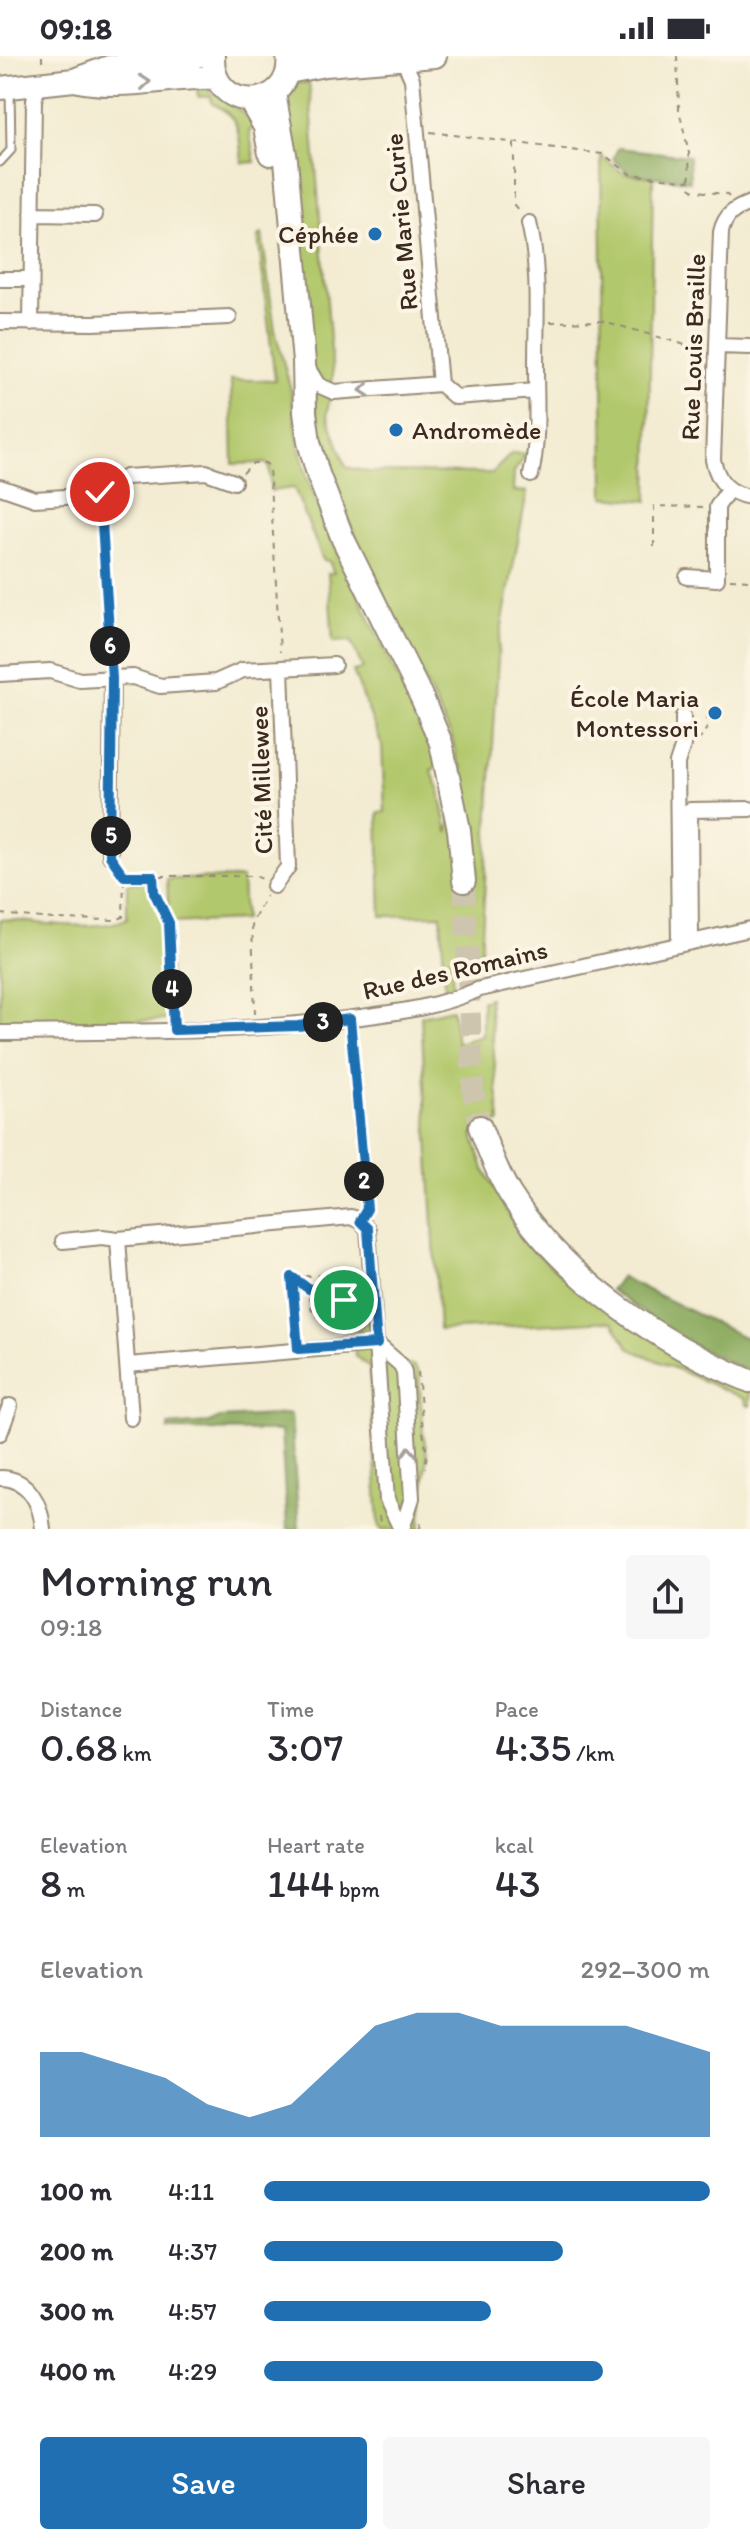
<!DOCTYPE html>
<html lang="en">
<head>
<meta charset="utf-8">
<style>
  :root { --surface:#fff; --page:#f7f7f7; --text:#2b2b33; --muted:#7c7c81; --accent:#1f6fb2 }
  body { margin:0; font-family:Itim,sans-serif; background:var(--page); color:var(--text); height:100vh; display:flex; flex-direction:column; font-size:30px; white-space:nowrap }
  * { box-sizing:border-box; margin:0 }
  p { font-size:26px; color:var(--muted) }
  .icon { flex:none; width:44px; height:44px; fill:none; stroke:currentColor; stroke-width:2; stroke-linecap:round; stroke-linejoin:round }
  .map { position:relative; height:1473px; overflow:hidden }
  .drawer { display:flex; flex-direction:column; background:var(--surface); flex:1 }
  .drawer>* { flex:none }
  .pin { position:absolute; display:grid; place-items:center; width:68px; height:68px; color:#fff; margin:-34px; border:4px solid #fff; border-radius:50%; box-shadow:0 2px 8px #0007 }
  .km { position:absolute; width:40px; height:40px; margin:-20px; border-radius:50%; background:#222; color:#fff; font-size:22px; line-height:40px; text-align:center }
  .round { display:grid; place-items:center; flex:none; width:84px; height:84px; border-radius:8px; background:var(--page) }
  .overview { display:flex; align-items:center; justify-content:space-between; height:136px; padding:0 40px }
  h1 { font-size:44px; font-weight:600; line-height:60px }
  .figures { display:grid; grid-template-columns:repeat(3,1fr); gap:12px; height:136px; padding:8px 40px }
  .figures div { display:grid; align-content:center }
  .figures b { font-size:40px; font-weight:600 }
  .figures small { font-size:22px; font-weight:400 }
  .figures p { font-size:22px }
  .chart { height:224px; padding:16px 40px }
  .chart p { display:flex; justify-content:space-between }
  .chart svg { width:100%; height:144px; margin-top:8px; fill:var(--accent); opacity:.7 }
  .button { display:flex; gap:16px; margin-top:auto; padding:16px 40px }
  .button a { flex:1; height:92px; border-radius:8px; background:var(--accent); color:#fff; font-size:32px; font-weight:600; line-height:92px; text-align:center }
  .button a+a { background:var(--page); color:var(--text) }
  ul { padding:0 40px; list-style:none; font-size:26px }
  li { display:grid; grid-template-columns:128px 96px 1fr; align-items:center; height:60px }
  li i { height:20px; border-radius:10px; background:var(--accent) }
  .status { display:flex; justify-content:space-between; align-items:center; height:56px; padding:0 40px; background:var(--surface); direction:ltr }
  .status svg { height:22px; fill:currentColor }
  .map>svg:first-child { display:block }
</style>
</head>
<body>
<div class="status"><b>09:18</b><svg viewBox="0 0 49 12"><path d="M0 12V9h3v3zM5 12V6h3v6zM10 12V3h3v9zM15 12V0h3v12zM26 1h20v11H26zM47 4h2v5h-2z"/></svg></div>
<div class="map">
<svg width="750" height="1473" viewBox="0 0 750 1473">
  <rect width="100%" height="100%" fill="#fcf5e5"/>
  <filter id="ink" filterUnits="userSpaceOnUse"><feTurbulence type="fractalNoise" baseFrequency=".0125" numOctaves="2"/><feDisplacementMap in="SourceGraphic" scale="16" xChannelSelector="R" yChannelSelector="G"/><feConvolveMatrix kernelMatrix="1 2 1 2 8 2 1 2 1" color-interpolation-filters="sRGB"/></filter>
  <filter id="wash" filterUnits="userSpaceOnUse"><feTurbulence type="fractalNoise" baseFrequency=".006" numOctaves="4" result="noise"/><feDisplacementMap in="SourceGraphic" scale="32" xChannelSelector="R" yChannelSelector="G"/><feGaussianBlur stdDeviation="1.8" result="paint"/><feColorMatrix in="noise" values="0 0 0 0 0 0 0 0 0 0 0 0 0 0 0 0 0 1.4 0 .05"/><feComposite in="paint" operator="in"/></filter>
  <g filter="url(#wash)">
    <rect width="100%" height="100%" fill="#f3ecd2"/>
    <!-- green -->
    <path fill="#b2c86c" stroke="#767945" stroke-width="2" d="M309,26l24,293 -6,39 19,53 23,5 123,1 20,-20 15,1 -13,18 -1,19 14,1 -28,150 -18,309 -30,4 2,33 -8,2 -4,-75 -60,1 -3,-103 7,-1 -3,-66 -29,-75 10,-2 -12,-28 -18,1 -5,-69h6l-5,-12 -6,-1 -29,-72 -23,3 -2,-25 -4,-3 -32,1 -2,-84h44l-17,-143 4,-3 13,97 16,59 8,55 8,32 27,67 97,204 6,19 -6,3 9,21 8,42 12,-46 2,-21 -4,-1 -6,-27 -98,-205 -26,-62 -12,-60 -30,-307 1,-11 5,-9z
      M197,31c21,4 46,23 58,40l-6,4 6,31 -13,1c-3,-30 -1,-46 -30,-60l-1,-7 -13,1z
      M601,100l22,17 30,4 -5,324 -44,-4z
      M242,822l2,42 -75,3 -2,-44z
      M131,826h20v11l16,30 4,97 -171,3v-104c29,3 104,14 127,-1v-33z
      M489,942l11,124 -20,5 -7,8 11,34 40,72 44,40 59,42 123,70v13l-4,-1 -1,-6 -115,-50 -18,-28 -173,9 -18,-314 31,-7 5,34 25,-7v-35z
      M375,1263l2,25 24,21h12l6,8 4,59 4,22 -7,75h-39l-2,-5 -10,-157 -14,-11 -1,-22 11,-14z"/>
    <!-- forest -->
    <path fill="#8dac60" stroke="#646b3f" stroke-width="2" d="M618,92l71,8 1,25 -60,-7 -17,-15z
      M621,1221l129,63v33l-65,-32 -75,-51z
      M291,1358l8,115h-12l-6,-98 -113,-1v-4l41,-3 11,-5z"/>
  </g>
  <g filter="url(#ink)">
    <g fill="none" stroke-linecap="round" stroke-linejoin="round">
      <!-- primary-tunnel -->
      <path stroke="#cec5ae" stroke-width="22" stroke-dasharray="22 11" stroke-linecap="butt" d="M464,825l9,210 7,36"/>
      <!-- lane casing -->
      <g stroke="#978b78" stroke-width="11">
        <path id="lane" d="M0,106l11,-12 -1,-61"/>
      </g>
      <!-- street casing -->
      <g stroke="#978b78" stroke-width="18">
        <path id="street" d="M403,3l9,20 28,305 15,13 81,-6
          M750,147c-16,6 -25,12 -29,29l-8,228c5,22 15,33 37,37
          M32,158l63,1
          M529,167c11,46 7,95 7,142 0,37 3,74 -5,110
          M0,223h31
          M0,266l93,1 136,-6
          M31,267l3,-223 5,-16
          M717,290l33,1
          M306,309l12,20 16,7 106,-8
          M0,431l35,12 59,-4 32,-18 80,-5 28,10
          M687,521l30,2v-72l11,-17
          M281,612l53,-3
          M0,618l50,-3 30,9 53,-3 27,9 56,-4 27,-12 38,-2 7,199 -14,19
          M110,800l2,-177
          M691,885l-1,-131 60,-1
          M679,888l-2,-181 6,-18v-29
          M0,977c120,-2 242,1 361,-16 45,-6 76,-10 119,-28l270,-60
          M118,1183l13,179
          M63,1185l39,-4 16,2 233,-22 9,4 8,8 19,271 14,29
          M377,1288l24,21 3,7 8,126 -10,31
          M128,1309l249,-21
          M0,1377l10,-27
          M0,1422c29,0 41,26 43,51"/>
      </g>
      <!-- primary casing -->
      <g stroke="#978b78" stroke-width="26">
        <path id="primary" d="M213,0c-2,61 82,55 75,0
          M288,16l37,-7 110,-9
          M75,24c46,11 94,-4 141,-2
          M0,32l74,-8 35,-13 70,-6 18,-5
          M274,37l12,67 18,202 1,50 4,30 9,32 25,65 79,159 19,45 18,87 5,51
          M250,45l15,26 5,27
          M480,1071c9,23 17,46 30,67 52,83 151,151 240,187"/>
      </g>
      <!-- path -->
      <path stroke="#978b78" stroke-width="2" stroke-dasharray="6 6" stroke-linecap="butt" d="M42,0v11
        M677,0l2,54 10,43 1,34 5,4 31,3 3,3
        M430,76l173,22 27,20 60,7
        M514,88v61l6,7
        M550,266l53,-1 100,29
        M243,417l10,-10h12l4,3 11,186
        M101,453l10,157
        M654,491v-41l50,1
        M730,523l20,1
        M697,683h3l7,-11v-12
        M124,820h132l6,3
        M153,821l1,15 15,31 5,95
        M0,858l52,5 64,1 7,-3 1,-41 -5,-8
        M255,958l-3,-91 14,-27
        M351,976l16,177
        M293,1222l16,11c-1,45 26,23 49,40
        M311,1233l14,-1 13,3 6,9 5,22
        M297,1280l-5,-59 66,-4
        M418,1316l5,60 4,22 -2,14
        M379,1460l2,13
        M420,1473l1,-11"/>
      <!-- lane -->
      <use href="#lane" stroke="#fff" stroke-width="7"/>
      <!-- street -->
      <use href="#street" stroke="#fff" stroke-width="14"/>
      <!-- primary -->
      <use href="#primary" stroke="#fff" stroke-width="22"/>
    </g>
    <!-- one-way arrows -->
    <defs><path id="oneway-chevron" d="M-2-3.5L2.5 0L-2 3.5" fill="none" stroke-width="1.6" stroke-linecap="round" stroke-linejoin="round" transform="scale(2)"/></defs>
    <g stroke="#a79f9a">
      <use href="#oneway-chevron" transform="translate(145 26) rotate(-5)"/>
      <use href="#oneway-chevron" transform="translate(365 334) rotate(175)"/>
      <use href="#oneway-chevron" transform="translate(409 1396) rotate(-93)"/>
    </g>
  </g>
  <g fill="none" stroke-linecap="round" stroke-linejoin="round" filter="url(#ink)">
    <!-- route casing -->
    <g stroke="#fff" stroke-width="16">
      <path id="route" d="M100,436l12,187 -2,177 14,20h29l1,16 15,31 5,107 124,-4 52,-7 17,190 -7,12 8,8 9,115 -79,5 -6,-72 17,12 16,-1 13,3 6,9"/>
    </g>
    <!-- route -->
    <use href="#route" stroke="#1f6fb2" stroke-width="10"/>
  </g>
  <!-- markers -->
  <g fill="#1f6fb2" stroke="#fcf5e5" stroke-width="3">
    <circle cx="375" cy="178" r="8"/>
    <circle cx="396" cy="374" r="8"/>
    <circle cx="715" cy="657" r="8"/>
  </g>
  <g text-anchor="middle" dominant-baseline="central" stroke-width="8" stroke-linejoin="round" paint-order="stroke">
    <!-- street labels -->
    <g font-size="26" fill="#3b2a1e" stroke="#fcf5e5">
      <text transform="translate(401 166) rotate(-95)">Rue Marie Curie</text>
      <text transform="translate(693 291) rotate(-88)">Rue Louis Braille</text>
      <text transform="translate(261 724) rotate(-92)">Cité Millewee</text>
      <text transform="translate(455 914) rotate(-13)">Rue des Romains</text>
    </g>
    <!-- poi labels -->
    <g font-size="26" fill="#3b2a1e" stroke="#fcf5e5" text-anchor="end">
      <text x="359" y="178">Céphée</text>
      <text x="412" y="374" text-anchor="start">Andromède</text>
      <text x="699" y="642">École Maria<tspan x="699" dy="30">Montessori</tspan></text>
    </g>
  </g>
</svg>
<div class="pin" style="left:344px;top:1244px;background:#1e9e55"><svg class="icon" aria-label="arrive" viewBox="0 0 24 24"><path d="M6 21V4h12l-3 4 3 4H6"/></svg></div>
<div class="pin" style="left:100px;top:436px;background:#d93025"><svg class="icon" aria-label="check" viewBox="0 0 24 24"><path d="M5 12l5 5 9-10"/></svg></div>
<b class="km" style="left:364px;top:1125px">2</b>
<b class="km" style="left:323px;top:966px">3</b>
<b class="km" style="left:172px;top:933px">4</b>
<b class="km" style="left:111px;top:780px">5</b>
<b class="km" style="left:110px;top:590px">6</b>
</div>
<section class="drawer">
<div class="overview"><div><h1>Morning run</h1><p>09:18</p></div><a class="round"><svg class="icon" aria-label="share" viewBox="0 0 24 24"><path d="M12 15V3M7 8l5-5 5 5M5 13v7h14v-7"/></svg></a></div>
<div class="figures">
<div><p>Distance</p><b>0.68<small> km</small></b></div>
<div><p>Time</p><b>3:07</b></div>
<div><p>Pace</p><b>4:35<small> /km</small></b></div>
</div>
<div class="figures">
<div><p>Elevation</p><b>8<small> m</small></b></div>
<div><p>Heart rate</p><b>144<small> bpm</small></b></div>
<div><p>kcal</p><b>43</b></div>
</div>
<div class="chart"><p><span>Elevation</span>292–300 m</p>
<svg viewBox="0 0 160 44" preserveAspectRatio="none"><path d="M0 44V18L10 18L20 22L30 26L40 34L50 38L60 34L70 22L80 10L90 6L100 6L110 10L120 10L130 10L140 10L150 14L160 18V44z"/></svg>
</div>
<ul>
<li><b>100 m</b>4:11<i style="width:100%"></i></li>
<li><b>200 m</b>4:37<i style="width:67%"></i></li>
<li><b>300 m</b>4:57<i style="width:51%"></i></li>
<li><b>400 m</b>4:29<i style="width:76%"></i></li>
</ul>
<div class="button"><a>Save</a><a>Share</a></div>
</section>
</body>
</html>
